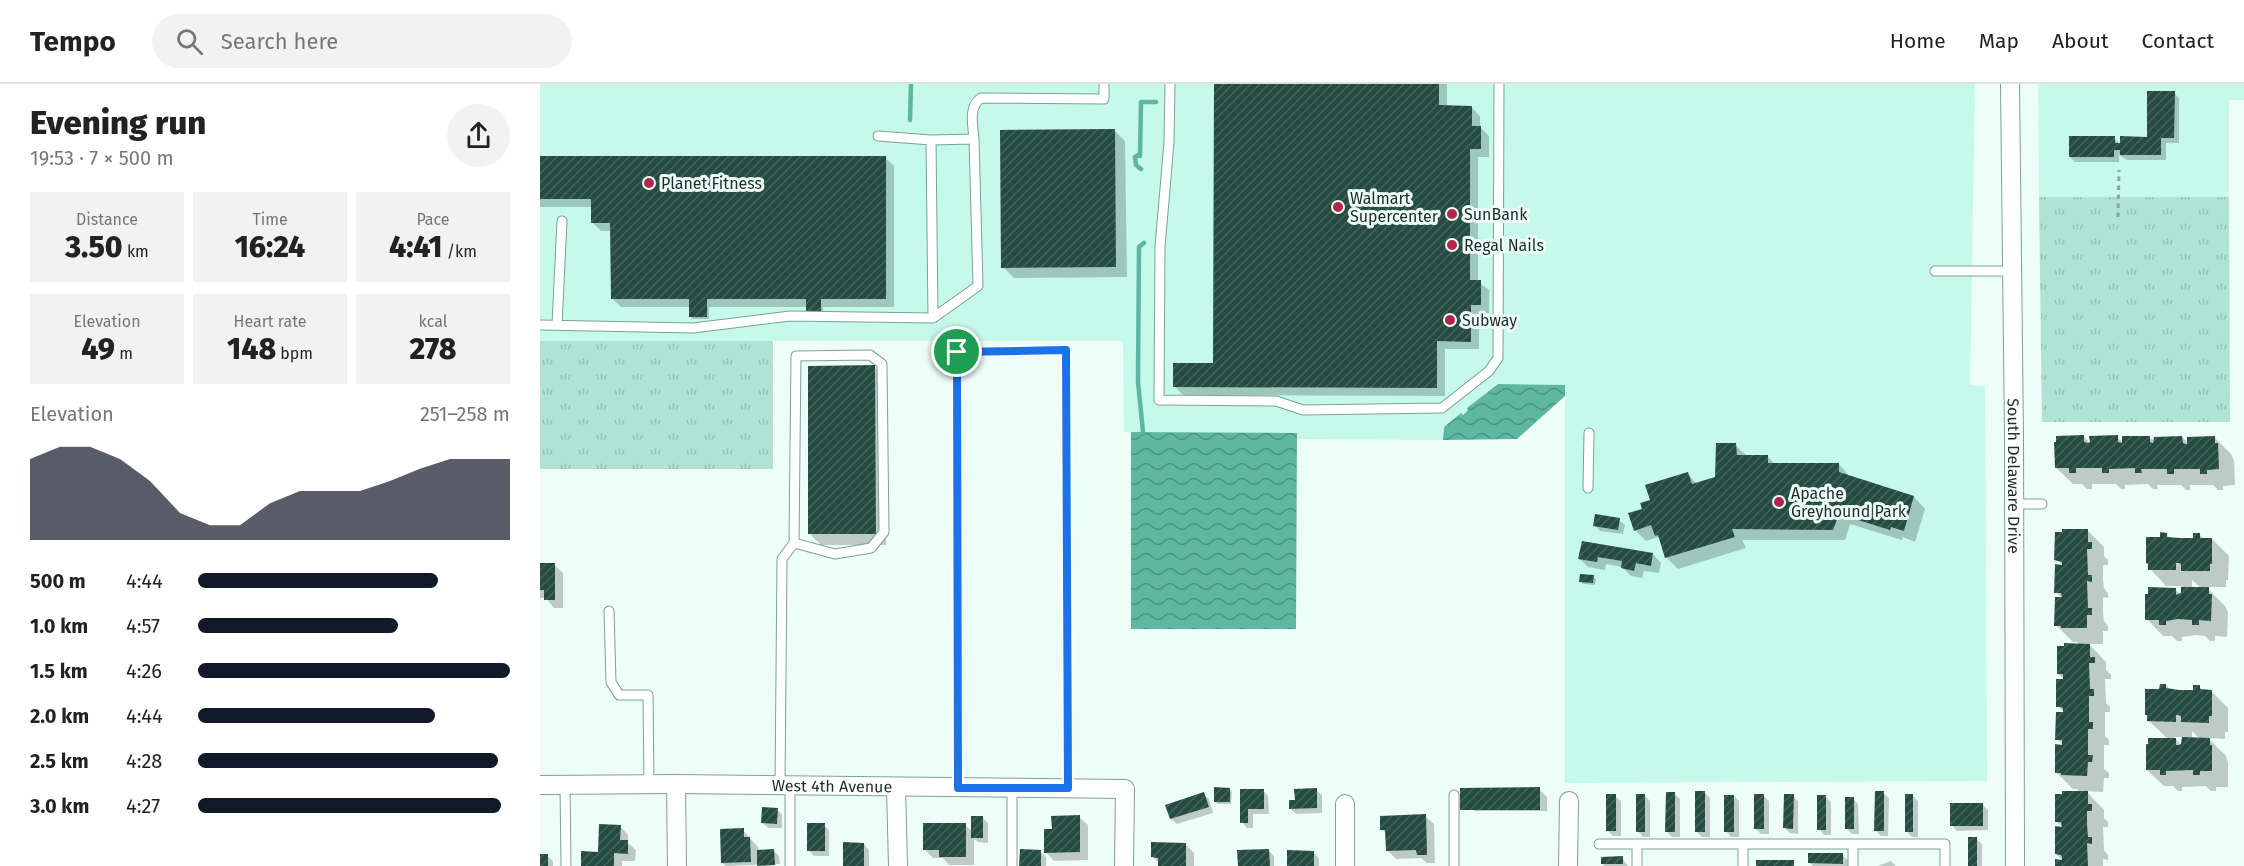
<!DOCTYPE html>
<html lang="en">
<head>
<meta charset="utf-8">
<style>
  :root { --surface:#fff; --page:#f2f2f2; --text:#222; --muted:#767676; --line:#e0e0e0; --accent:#111827 }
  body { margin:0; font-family:"Fira Sans",sans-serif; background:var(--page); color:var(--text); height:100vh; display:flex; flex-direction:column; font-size:22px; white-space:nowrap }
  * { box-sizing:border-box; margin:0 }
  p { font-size:20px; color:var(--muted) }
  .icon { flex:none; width:33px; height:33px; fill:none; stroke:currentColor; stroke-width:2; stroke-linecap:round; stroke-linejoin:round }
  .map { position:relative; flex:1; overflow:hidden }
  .side { display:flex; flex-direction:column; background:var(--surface); width:540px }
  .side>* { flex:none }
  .pin { position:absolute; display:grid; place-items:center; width:51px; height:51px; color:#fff; margin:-26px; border:3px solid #fff; border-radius:50%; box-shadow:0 2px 6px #0007 }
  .round { display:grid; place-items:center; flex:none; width:63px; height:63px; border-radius:32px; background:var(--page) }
  .head { display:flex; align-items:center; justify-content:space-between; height:102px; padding:0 30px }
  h1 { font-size:33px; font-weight:800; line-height:45px }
  .stats { display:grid; grid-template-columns:repeat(3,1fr); gap:9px; height:102px; padding:6px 30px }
  .stats div { display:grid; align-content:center; border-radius:0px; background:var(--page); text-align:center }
  .stats b { font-size:30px; font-weight:800 }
  .stats small { font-size:16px; font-weight:400 }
  .stats p { font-size:16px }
  .chart { height:168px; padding:12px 30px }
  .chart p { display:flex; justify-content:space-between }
  .chart svg { width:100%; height:108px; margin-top:6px; fill:var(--accent); opacity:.7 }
  ul { padding:0 30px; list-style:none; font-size:20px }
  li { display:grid; grid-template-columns:96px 72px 1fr; align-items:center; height:45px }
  li i { height:15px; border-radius:8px; background:var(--accent) }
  header { display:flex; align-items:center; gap:36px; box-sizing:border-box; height:84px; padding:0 30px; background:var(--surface); border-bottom:2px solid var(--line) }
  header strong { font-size:28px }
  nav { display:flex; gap:33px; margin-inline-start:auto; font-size:21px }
  .search { width:420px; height:54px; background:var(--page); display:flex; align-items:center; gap:15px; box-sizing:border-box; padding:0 21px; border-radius:33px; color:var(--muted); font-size:22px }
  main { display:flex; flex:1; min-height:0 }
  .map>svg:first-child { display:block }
</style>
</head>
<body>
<header>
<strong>Tempo</strong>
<div class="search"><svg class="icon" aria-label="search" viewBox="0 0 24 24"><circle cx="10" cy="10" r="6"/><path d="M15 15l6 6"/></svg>Search here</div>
<nav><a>Home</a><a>Map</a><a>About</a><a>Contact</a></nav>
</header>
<main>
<section class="side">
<div class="head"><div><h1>Evening run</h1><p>19:53 · 7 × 500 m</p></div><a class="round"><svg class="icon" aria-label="share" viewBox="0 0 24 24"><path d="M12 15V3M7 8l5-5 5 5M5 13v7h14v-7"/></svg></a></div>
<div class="stats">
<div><p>Distance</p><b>3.50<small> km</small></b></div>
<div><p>Time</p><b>16:24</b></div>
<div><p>Pace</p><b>4:41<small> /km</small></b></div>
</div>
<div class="stats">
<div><p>Elevation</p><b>49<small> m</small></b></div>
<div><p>Heart rate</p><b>148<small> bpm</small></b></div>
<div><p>kcal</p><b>278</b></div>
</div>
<div class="chart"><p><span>Elevation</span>251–258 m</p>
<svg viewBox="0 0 160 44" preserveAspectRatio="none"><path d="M0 44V11L10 6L20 6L30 11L40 20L50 33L60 38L70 38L80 29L90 24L100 24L110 24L120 20L130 15L140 11L150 11L160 11V44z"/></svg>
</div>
<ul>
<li><b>500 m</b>4:44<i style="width:77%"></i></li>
<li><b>1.0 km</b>4:57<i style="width:64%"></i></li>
<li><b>1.5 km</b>4:26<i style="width:100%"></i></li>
<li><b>2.0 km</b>4:44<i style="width:76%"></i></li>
<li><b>2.5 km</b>4:28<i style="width:96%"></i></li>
<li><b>3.0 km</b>4:27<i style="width:97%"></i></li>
</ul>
</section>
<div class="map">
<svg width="1704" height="782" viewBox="0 0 1704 782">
  <defs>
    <pattern id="grass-tufts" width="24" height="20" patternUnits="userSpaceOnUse" patternTransform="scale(1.5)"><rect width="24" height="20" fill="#afe3d4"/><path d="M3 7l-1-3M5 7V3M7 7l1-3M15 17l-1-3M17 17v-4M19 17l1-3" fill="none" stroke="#96c3b6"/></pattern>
    <pattern id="water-waves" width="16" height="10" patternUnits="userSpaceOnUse" patternTransform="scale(1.5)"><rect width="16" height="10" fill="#5eb7a1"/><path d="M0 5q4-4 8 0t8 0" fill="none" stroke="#4d9583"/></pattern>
    <pattern id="building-hatch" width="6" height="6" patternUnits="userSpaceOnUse" patternTransform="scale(1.5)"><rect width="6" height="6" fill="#264c42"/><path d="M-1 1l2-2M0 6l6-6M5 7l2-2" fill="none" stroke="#44635b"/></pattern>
  </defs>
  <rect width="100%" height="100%" fill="#edfdf8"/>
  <!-- built -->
  <path fill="#c5f9e9" d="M0,0h1435l-5,301 15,1 2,395 -422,2v-398l-97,25 -24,17 -1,13 -146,-1v-6l-173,-1 -1,-91h-583z
    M1498,0h206v16h-15v97h-190z"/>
  <!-- grass -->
  <path fill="url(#grass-tufts)" d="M1499,113h190l1,225h-188z
    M0,257h233v128h-233z"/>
  <!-- water -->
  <path fill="url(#water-waves)" d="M958,300l67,1v11l-48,43 -74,1 1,-13 17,-14 2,2 5,-5 -1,-2z
    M591,348l166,1 -1,196h-165z"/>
  <!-- shadow -->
  <path fill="#0003" fill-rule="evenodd" d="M675,0h232v23h24l9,9v11l9,9v21h-11v125l11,8v23h-10v36h-34v47l-262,-1 -9,-9 40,-21z
    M1634,9l5,5v45h-13v17h-39l-8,-5v7h-44l-5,-5 44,-19 7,7 28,-7z
    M574,46l11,11 2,136 -113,1 -11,-11z
    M345,73l9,9v141h-71v7l-15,-7h-99v12h-16l-3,-3v-9h-69l-9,-9v-67h-11l-9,-9v-15h-52v-49z
    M334,283l11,11 1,167h-65l-11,-11z
    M1544,353l7,7 26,-7 6,6 26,-6 7,6 26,-6 7,7 26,-6 16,16 3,7 1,24 -12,1v4h-5l-5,-5h-23v5h-4l-5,-5h-24l1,4h-5l-5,-5 -23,1v4h-4l-5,-5h-24v5h-5l-5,-5h-9l-17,-16z
    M1195,361l12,11h20l8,8h64l11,13 64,20 11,12 -10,33 -12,-5 -1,3 -52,-16 -5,16h-103l4,8 -68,21 -12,-12 -5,-17 -3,-3 -12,4 -11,-11 9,-20 44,-36 9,10 20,-6z
    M1079,436l6,5 -2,9 -23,-3 -5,-6z
    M1548,447l16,16v9l4,4v5h-5v15l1,8 4,5v5l-5,-1v16l1,8 4,5v5h-5v13h-14l17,18v8l5,5v4h-6l1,24 4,4v5h-5v24l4,4v5h-5v24l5,4v5h-5l-1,14 -17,-1 18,19v8l4,4v5h-5l1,23 4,5v5l-5,-1v7h-47l7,-5 -7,-7 7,-26 -7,-7 24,-28 -3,-4h-4l-17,-17 8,-26 -7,-7 8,-26 -8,-7 8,-26 -7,-6 22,-29 -3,-3h-4l-17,-17 7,-26 -7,-7 7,-26 -7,-7z
    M1626,450l5,5 24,1 5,-5 4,4h8l17,17 -1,24h-2v7h-20l19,19 3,6 -1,25 -12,-1v5h-5l-5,-5 -9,-1 -14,2v4h-5l-5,-5h-9l-16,-17 28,-30 7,7v-10h-16l-16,-17 12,-30zM1652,496l10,9h-10z
    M1043,459l70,11 8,9 -2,10 -15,-2 -2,7 -11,-2 -9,-9 -16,-3 -1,6 -17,-3 -8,-8z
    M0,481h14l9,8v35h-9l-8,-10h-6z
    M1053,493l3,2 -1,6 -12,-1 -2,-2z
    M1626,601l4,5 24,2 5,-6 4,5h8l17,17v24h-3v7l-17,-1 18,18 2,7v24h-12v4h-5l-5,-5 -24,1v4h-4l-5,-5h-9l-17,-16 21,-31 -19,-18 12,-30zM1652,647l8,8h-8zM1634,653h9v10z
    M689,705l3,3 -1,12h-13l-3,-2z
    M999,705l8,8v14h-83h10v-3z
    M723,706l5,6 1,18h-16v14h-6l-5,-6v-31z
    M776,706l6,5v18l-26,1 -6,-6z
    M1164,708l6,6v39h-8l-5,-5z
    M1134,709l6,6v38h-8l-5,-5z
    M1343,709l6,5 -1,38h-7l-5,-5z
    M663,710l6,5 4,14 -36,11 -6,-5 -4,-13z
    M1075,712l6,5v35h-8l-5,-5z
    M1105,712l5,5v36h-7l-5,-6z
    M1194,712l5,5v36h-8l-5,-6z
    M1224,712l5,5v33h-8l-6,-6z
    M1253,712l5,5v33l-8,-1 -5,-5z
    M1285,712l6,6v33h-7l-5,-6z
    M1373,712l5,5v36h-6l-6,-6z
    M1313,715l5,5 1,30h-7l-5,-5z
    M1442,720l6,6v20l-31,1 -5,-6z
    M237,725l5,6v13h-14l-5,-5z
    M885,732l9,8 1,39h-8l-6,-5 -25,1 -9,-9v-16l-5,-4z
    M539,733l9,8v35l-34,1 -8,-9 7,-22z
    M443,734l5,5v20l-10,-1 -4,-3v26h-25l-6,-7h-10l-8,-8 40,-25 7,6z
    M284,741l5,5v26h-15l-6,-6z
    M80,742l8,9v8l8,7 -1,11h-13v5h-40l18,-13z
    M203,746l15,17v4h16l5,5 1,8 -54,2 -4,-3z
    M1436,755l6,5v22h-13z
    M324,760l5,6v16h-24z
    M645,760l9,9v13h-35v-3l-6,-6z
    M500,767l6,6v9h-25z
    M729,767l5,5v10h-35z
    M773,768l6,6v8h-31z
    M1302,771l6,5v6h-35l-3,-3z
    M0,772h7l6,5v5h-13z
    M1082,774l6,8h-23l-3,-2z
    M1351,777l5,5h-19z"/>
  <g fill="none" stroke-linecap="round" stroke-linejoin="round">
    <!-- stream -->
    <path stroke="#5eb7a1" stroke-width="4.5" d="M370,36l1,-36
      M600,70l-5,3 1,8 5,4
      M600,72l1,-54h15
      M603,348l-5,-50 1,-135 5,-4"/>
  </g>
  <!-- building -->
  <path fill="url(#building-hatch)" d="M674,0h225v21l33,1v20h9v23h-11v131h11v25h-10v37l-34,-1v47l-264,-1v-24h40z
    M1607,7h28l-1,47h-13v17h-41v-5h-6v7h-45v-21h46v7h5v-7l27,1z
    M575,45l1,138 -115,1 -1,-138z
    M0,72h346v143h-65v13h-15v-13h-99v18h-18v-18h-78l-1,-76h-19v-24h-51z
    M335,281l1,169h-68v-168z
    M1544,351v7l4,1 2,-1 -1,-6 29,-1v7l4,1v-7h28v6l3,1 1,-6 28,-1 1,7 2,1h2v-7l28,-1v7h3l1,26 -12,1v4h-7v-5h-26v5h-7v-5h-26l1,4h-7v-5l-26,1v4h-7v-5h-26v5h-7v-5h-14l-1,-26h2v-6z
    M1176,359h20l1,12h31v8h71v9l75,24 -10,35 -13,-4 -1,3 -51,-16 -6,16 -101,-1 3,8 -70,21 -7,-23 -3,1 -4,-11 -17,6 -6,-18 14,-4 -2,-6 10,-3 -5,-15 43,-13 4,12 23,-7z
    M1055,430l25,4 -2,12 -25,-4z
    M1522,445h26v13h4v7h-5l1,26h4v7l-5,-1 1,27h4v7h-5v13h-26v-2h-7l1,-29h7l-1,-4h-7l1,-29 7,1v-3l-8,-2 1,-28h7z
    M1620,448l7,1v4l13,1h13v-5h7v5h12v26h-2v7h-29v-7l-2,-1h-3v7h-28v-6l-2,-1v-26h14z
    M1042,457l71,12 -2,13 -15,-3 -2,8 -13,-3 1,-7 -24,-4 -1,5 -19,-3z
    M0,479h15v37h-11v-10h-4z
    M1040,490l14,1 -1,8 -14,-1z
    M1608,503l28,1v7l5,-2v-6h28v7h3l-1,27 -12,-1v5h-7v-5l-14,-1 -12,2v4h-7v-5h-14v-26h3z
    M1524,559l26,1v13h5v6h-6l1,26h4v7h-5v26h4v7h-5v26h5l-1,7h-4l-1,14 -26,-1v-2h-6v-29l7,1v-5h-7l1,-28h7v-3l-1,-2h-6v-28h7v-5h-6v-28h7z
    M1620,600h6v4l13,2h14v-5h7v4l12,1v26h-3v7l-28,-1v-6l-3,-1h-2v7l-29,-1v-6h-2v-26h14z
    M1642,653l28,1v7h2v26h-12v4h-7v-5l-27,1v4h-6v-5h-14v-26h2v-6h28v7h3l2,-1z
    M674,703l16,1v14h-16z
    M1000,703v23h-80v-22z
    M777,704v20l-28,1v-9h6l-1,-11z
    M700,705h24v20h-16v14h-8z
    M1155,707h10v41h-10z
    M1335,707h9v40h-10z
    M1522,707h26v13h4v7h-5v13l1,13h4v7l-5,-1 1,23h-33v-7l7,1v-3l-1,-2 -6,-1v-28l7,1 -1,-5h-6v-28h7z
    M664,708l5,15 -39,12 -5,-14z
    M1126,708h9v40h-10z
    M1066,710h10v37h-10z
    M1096,710h9v38h-9z
    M1214,710h10v35h-10z
    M1244,710h10l-1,35 -10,-1z
    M1365,710h8v38h-8z
    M1184,711h10v37h-10z
    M1277,711h9v35h-9z
    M1305,713h9v32h-9z
    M1410,719h33v23h-33z
    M222,723l16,1 -1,16 -16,-1z
    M886,730l1,41h-10l-1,-5 -30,1 -1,-21h-5v-14z
    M540,731v37l-36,1v-24h8l-1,-13z
    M431,732h12v22h-12z
    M267,739h18v28h-18z
    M383,739h43v34h-27v-7h-16z
    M59,740l22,1 -1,15h8v14l-14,-1v13h-33v-15l17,1z
    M204,744v9h6l1,25 -30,1 -1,-34z
    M1428,753h9v29h-9z
    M303,758l21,1v23h-21z
    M611,758l35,1v23h-28v-8l-7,-1z
    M234,765l1,16 -18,1v-16z
    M480,765l21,1v16h-22z
    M729,765l1,17h-32l-1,-16z
    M747,766l27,1v15h-27z
    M1268,769h35v11l-35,-1z
    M0,770h8v12h-8z
    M1083,772v8h-22v-7z
    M1216,776h38v6h-38z"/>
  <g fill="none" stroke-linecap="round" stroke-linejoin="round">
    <!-- lane casing -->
    <g stroke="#7aa296" stroke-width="11">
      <path id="lane" d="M630,0l-1,58 -9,105 -1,153 117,1 27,9 139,-2 47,-37 9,-13 1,-274
        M434,55c-1,-14 -6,-32 7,-41l123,1v-15
        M391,56l2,178
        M1395,187h76
        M0,241l153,3 97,-12 143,2 45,-32 -4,-147 -43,1 -53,-4
        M17,241l5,-104
        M1048,404l1,-55
        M1474,420h28
        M69,527l2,71 8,13h29l1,90
        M25,701l1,81
        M240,702l2,-227 12,-16 2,-187 74,-1 12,9 2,168 -13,16 -36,6 -41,-11
        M250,702v80
        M418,703l-1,-435 109,-2 2,438
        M914,711v71
        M1059,760h346v22
        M472,782v-78
        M1097,782v-22
        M1203,782v-22
        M1313,782v-22"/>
    </g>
    <!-- street casing -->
    <g stroke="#7aa296" stroke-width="20">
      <g id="street">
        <path id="s1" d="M1470,0l4,351 1,431"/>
        <path d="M136,700l1,82"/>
        <path id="s2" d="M0,701l136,-1 449,5 -1,77"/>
        <path d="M356,703l2,79"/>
        <path d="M805,782v-62"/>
        <path d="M1028,782l1,-65"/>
      </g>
    </g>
    <!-- path -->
    <path stroke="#91a19c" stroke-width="3" stroke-dasharray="4.5 4.5" stroke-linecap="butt" d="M1578,133l1,-47"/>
    <!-- lane -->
    <use href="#lane" stroke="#fff" stroke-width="9"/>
    <!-- street -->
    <use href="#street" stroke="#fff" stroke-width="18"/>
  </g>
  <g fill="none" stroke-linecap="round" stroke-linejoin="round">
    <!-- route casing -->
    <g stroke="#fff" stroke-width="12">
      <path id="route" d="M526,266l2,438h-110l-1,-436z"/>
    </g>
    <!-- route -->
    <use href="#route" stroke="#1a73e8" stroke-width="8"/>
  </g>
  <!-- markers -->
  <g fill="#b4234a" stroke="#edfdf8" stroke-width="2">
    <circle cx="109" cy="99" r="6"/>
    <circle cx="798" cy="123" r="6"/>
    <circle cx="912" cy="130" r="6"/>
    <circle cx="912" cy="161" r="6"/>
    <circle cx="910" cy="236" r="6"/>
    <circle cx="1239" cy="418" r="6"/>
  </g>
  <g text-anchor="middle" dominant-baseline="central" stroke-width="6" stroke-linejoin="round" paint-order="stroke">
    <!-- poi labels -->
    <g font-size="16" fill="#1c2d28" stroke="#edfdf8" text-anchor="start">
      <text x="121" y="99">Planet Fitness</text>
      <text x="810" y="114">Walmart<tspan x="810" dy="18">Supercenter</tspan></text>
      <text x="924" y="130">SunBank</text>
      <text x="924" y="161">Regal Nails</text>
      <text x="922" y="236">Subway</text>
      <text x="1251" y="409">Apache<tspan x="1251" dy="18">Greyhound Park</tspan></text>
    </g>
    <!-- street labels -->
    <g font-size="16" fill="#1c2d28" stroke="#edfdf8">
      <text stroke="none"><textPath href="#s1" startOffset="392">South Delaware Drive</textPath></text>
      <text stroke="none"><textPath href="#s2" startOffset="292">West 4th Avenue</textPath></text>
    </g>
  </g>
</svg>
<div class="pin" style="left:417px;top:268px;background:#1e9e55"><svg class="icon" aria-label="arrive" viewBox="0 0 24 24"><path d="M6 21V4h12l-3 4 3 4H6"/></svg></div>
</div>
</main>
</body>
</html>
